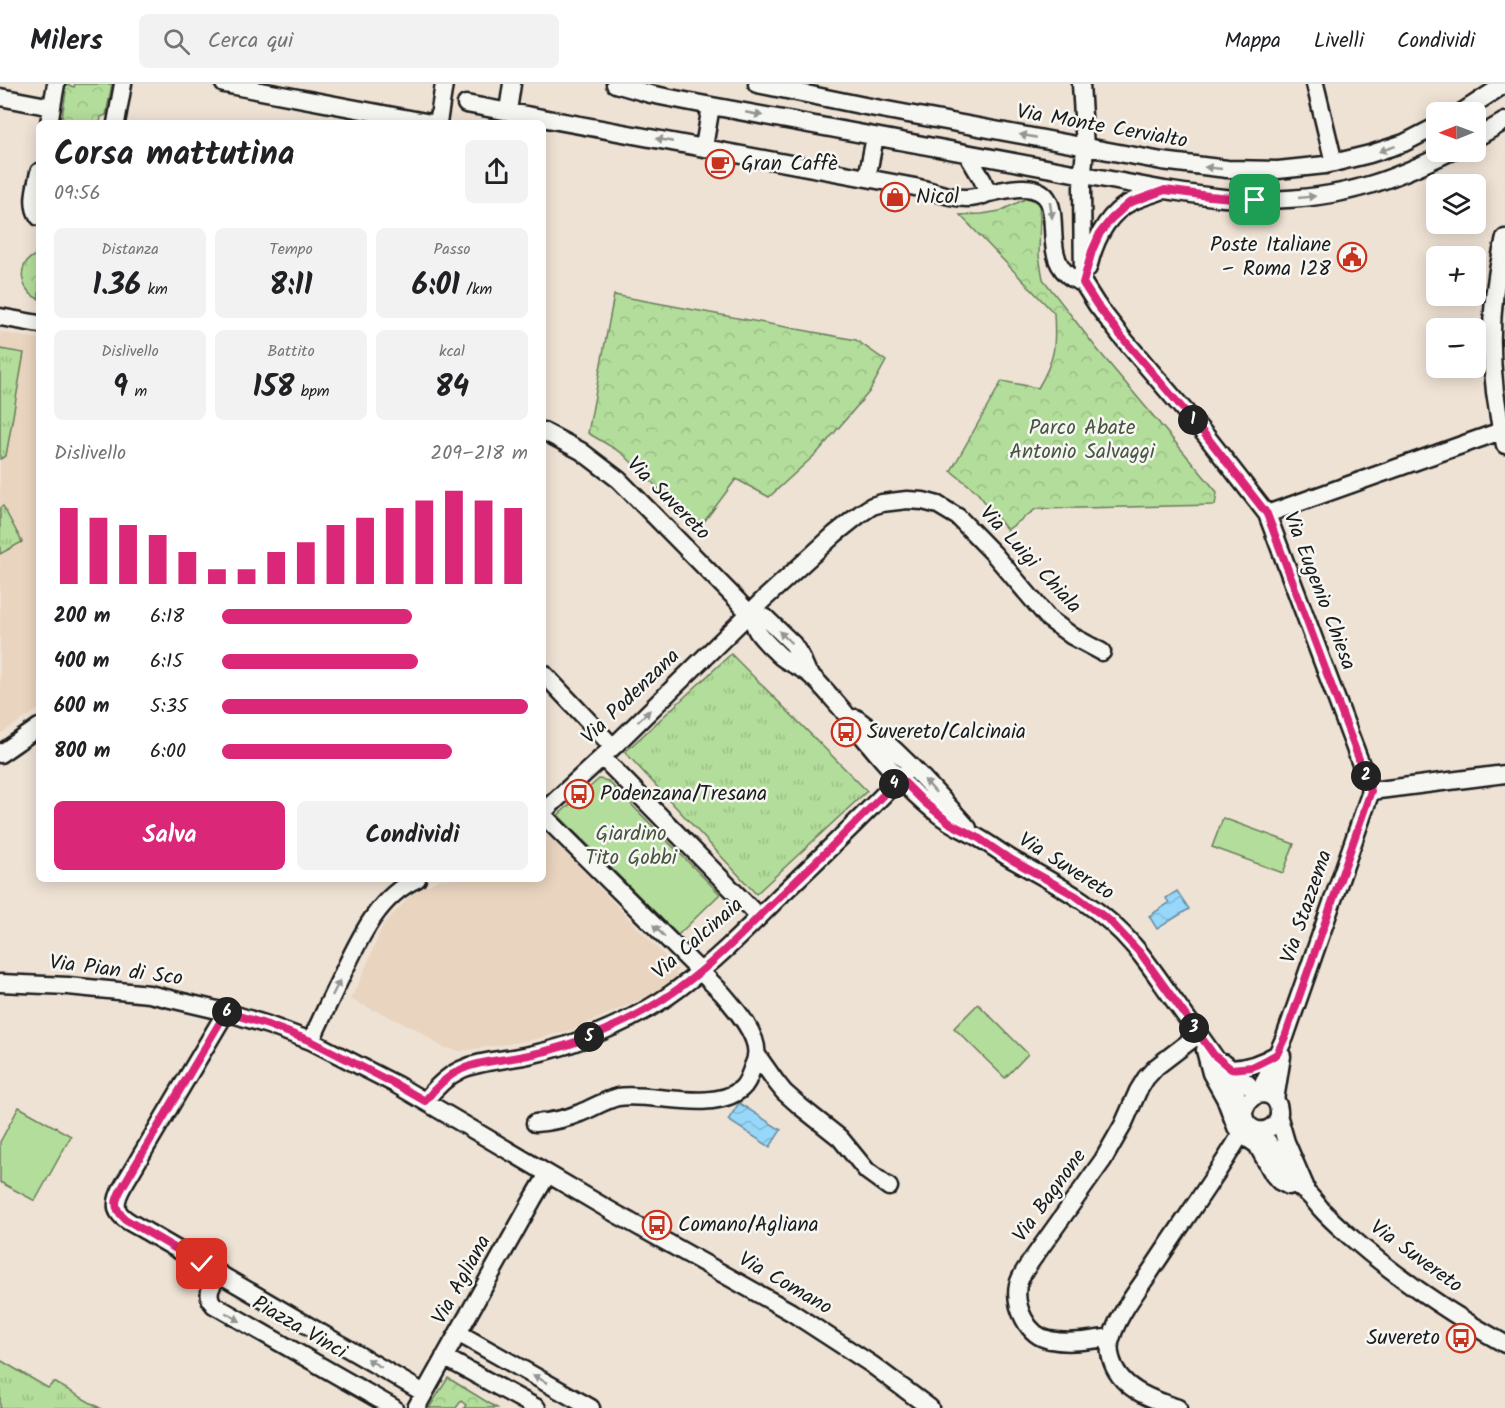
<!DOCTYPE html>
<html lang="it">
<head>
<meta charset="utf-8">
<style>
  :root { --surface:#fff; --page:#f2f2f2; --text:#202124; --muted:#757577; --line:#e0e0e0; --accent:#db2777 }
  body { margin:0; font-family:Kalam,sans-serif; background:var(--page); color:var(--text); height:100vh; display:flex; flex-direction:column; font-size:22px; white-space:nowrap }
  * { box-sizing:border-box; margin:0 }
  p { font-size:20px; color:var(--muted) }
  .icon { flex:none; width:33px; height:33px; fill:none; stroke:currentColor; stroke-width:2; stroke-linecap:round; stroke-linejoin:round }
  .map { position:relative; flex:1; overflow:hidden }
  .side { position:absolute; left:36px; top:36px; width:510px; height:762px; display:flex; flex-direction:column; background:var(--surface); border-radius:9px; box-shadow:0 3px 15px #0003 }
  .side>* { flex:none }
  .needle { width:39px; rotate:269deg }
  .fabs { position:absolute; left:1426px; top:18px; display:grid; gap:12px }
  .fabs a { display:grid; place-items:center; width:60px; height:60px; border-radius:9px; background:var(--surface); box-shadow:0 3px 15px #0003; font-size:30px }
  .pin { position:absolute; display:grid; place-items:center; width:51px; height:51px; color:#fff; margin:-26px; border-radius:12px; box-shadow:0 3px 9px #0006 }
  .km { position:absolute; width:30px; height:30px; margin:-15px; border-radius:50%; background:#222; color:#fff; font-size:16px; line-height:30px; text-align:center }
  .round { display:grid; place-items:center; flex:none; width:63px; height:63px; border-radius:9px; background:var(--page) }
  .overview { display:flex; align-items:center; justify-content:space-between; height:102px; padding:0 18px }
  h1 { font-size:33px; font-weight:600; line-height:45px }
  .figures { display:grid; grid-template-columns:repeat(3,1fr); gap:9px; height:102px; padding:6px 18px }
  .figures div { display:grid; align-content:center; border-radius:9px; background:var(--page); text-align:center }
  .figures b { font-size:30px; font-weight:600 }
  .figures small { font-size:16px; font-weight:400 }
  .figures p { font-size:16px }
  .chart { height:168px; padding:12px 18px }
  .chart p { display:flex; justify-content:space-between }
  .chart svg { width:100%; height:108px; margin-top:6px; stroke:var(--accent); stroke-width:6 }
  .primary-button { display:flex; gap:12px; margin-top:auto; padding:12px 18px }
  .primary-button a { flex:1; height:69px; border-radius:9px; background:var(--accent); color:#fff; font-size:24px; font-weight:600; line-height:69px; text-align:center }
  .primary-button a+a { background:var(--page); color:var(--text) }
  ul { padding:0 18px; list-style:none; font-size:20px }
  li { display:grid; grid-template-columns:96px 72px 1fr; align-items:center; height:45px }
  li i { height:15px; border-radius:8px; background:var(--accent) }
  header { display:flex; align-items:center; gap:36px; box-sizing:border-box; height:84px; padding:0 30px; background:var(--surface); border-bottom:2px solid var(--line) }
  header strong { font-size:28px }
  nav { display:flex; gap:33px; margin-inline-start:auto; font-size:21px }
  .search { width:420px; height:54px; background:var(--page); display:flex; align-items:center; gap:15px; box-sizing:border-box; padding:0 21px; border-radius:9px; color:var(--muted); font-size:22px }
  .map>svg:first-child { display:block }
</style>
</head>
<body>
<header>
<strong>Milers</strong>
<div class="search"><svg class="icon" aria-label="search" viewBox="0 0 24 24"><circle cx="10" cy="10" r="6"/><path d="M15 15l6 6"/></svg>Cerca qui</div>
<nav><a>Mappa</a><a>Livelli</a><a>Condividi</a></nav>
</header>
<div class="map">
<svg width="1505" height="1324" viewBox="0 0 1505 1324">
  <defs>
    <pattern id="grass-tufts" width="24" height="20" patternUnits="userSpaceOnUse" patternTransform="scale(1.5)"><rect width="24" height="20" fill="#b3dd9a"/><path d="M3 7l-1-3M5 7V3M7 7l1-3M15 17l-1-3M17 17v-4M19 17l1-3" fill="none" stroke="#99bd84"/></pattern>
    <pattern id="forest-crowns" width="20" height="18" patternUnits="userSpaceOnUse" patternTransform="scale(1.5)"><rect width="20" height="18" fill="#b3dd9a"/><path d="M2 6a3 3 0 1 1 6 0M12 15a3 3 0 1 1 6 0" fill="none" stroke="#99bd84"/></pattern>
    <pattern id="water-waves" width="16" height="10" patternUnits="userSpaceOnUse" patternTransform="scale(1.5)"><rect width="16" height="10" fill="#97d7f9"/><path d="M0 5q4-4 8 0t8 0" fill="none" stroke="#82b8d5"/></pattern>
  </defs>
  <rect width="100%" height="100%" fill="#eee2d4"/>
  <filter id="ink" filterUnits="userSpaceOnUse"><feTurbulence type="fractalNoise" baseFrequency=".0167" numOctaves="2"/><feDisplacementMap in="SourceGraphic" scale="12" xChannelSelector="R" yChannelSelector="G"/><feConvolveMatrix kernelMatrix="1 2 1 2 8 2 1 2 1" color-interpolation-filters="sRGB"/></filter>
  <g filter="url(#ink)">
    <!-- built -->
    <path fill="#e9d4bf" d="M0,248l39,7v370l-39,25z
      M545,747l132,138 -1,9 -28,18 -76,34 -45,11 -67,10 -18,-4 -26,-18 -66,-30 10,-18 23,-56 28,-30 29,-16h103v-47z"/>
    <!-- grass -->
    <path fill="url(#grass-tufts)" stroke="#687c5b" stroke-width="1.5" d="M0,265l24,4 -18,103 -6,3z
      M3,422l19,36 -22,12v-46z
      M731,570l136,137 -111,103 -131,-142z
      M0,1276l48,28 6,-6 46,26h-100z"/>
    <!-- forest -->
    <path fill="url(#forest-crowns)" stroke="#687c5b" stroke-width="1.5" d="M65,0l9,3 1,-3h37l-6,31 -5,2 -1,6h-39l5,-31 -3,-1z
      M1027,114l9,3 3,5 1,8 -1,42 4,23 54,70 120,143 -2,13 -179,4 -29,21 -31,-39 -25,-20 51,-90 36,7c17,-29 18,-41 16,-75l-94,-98 22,-1 18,-3z
      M36,171h3v44c-19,-7 -24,-36 -3,-44z
      M614,211l242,45 30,21 -17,31 -51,60 -49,45 -33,-18 -35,47 -43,-38 -36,-35 -34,-20z
      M448,1294l49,30h-33l2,-3 -5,-4 -5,7h-27z"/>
    <!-- garden -->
    <path fill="#b3dd9a" stroke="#687c5b" stroke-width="1.5" d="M599,695l9,2 112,113 -42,41 -120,-120z
      M1223,734l71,26 -11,29 -71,-26z
      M978,920l50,50 -23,24 -51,-50z
      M19,1023l52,29 -36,65 -35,-19v-40z"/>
    <!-- water -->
    <path fill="url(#water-waves)" stroke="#668ca1" stroke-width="1.5" d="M1177,807l12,18 -32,20 -8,-13 20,-13 -3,-5z
      M739,1019l42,27 -11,17 -42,-27z"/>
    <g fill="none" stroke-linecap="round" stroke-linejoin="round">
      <!-- minor casing -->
      <g stroke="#1c1c1c" stroke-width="21">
        <path id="minor" d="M224,0l207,39
          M615,0l35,10 51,10 464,86c19,3 39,6 59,8 48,4 99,1 145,-13 28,-8 55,-21 81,-33
          M757,0l108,22 297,55 65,8 51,1 47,-5 45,-11 34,-11 33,-17
          M1081,0l4,63 -3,40 1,96
          M1315,0l19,79
          M0,13l52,10
          M466,20l449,83c24,5 49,18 73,6
          M508,27l4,-27
          M1462,28l43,-28
          M49,39l7,-39
          M116,39l7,-39
          M438,39l6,-39
          M1476,54l29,-17
          M704,63l7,-41
          M967,70l15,25 6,14c13,-2 25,-6 37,-5 47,2 13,60 42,86 5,5 10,7 16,9
          M39,88c-3,15 -9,32 0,45
          M867,94l8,-41
          M1505,154c-18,69 -17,139 0,207
          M1088,184c6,-25 18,-54 43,-66 10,-5 22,-8 32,-12
          M1083,199l14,22 24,31 86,101 60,77 104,277
          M0,233l39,7
          M543,347l38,20 38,29 118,120c4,5 9,9 12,14 4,5 5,11 8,17 5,8 14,16 21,23 9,9 21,12 31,20 11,9 21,22 31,33 9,10 16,22 25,32 22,27 46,54 73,75 12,10 25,15 39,23 13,7 25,17 38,24 43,24 86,46 118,84 16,18 29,39 43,58 17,24 35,47 50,71 6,12 13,24 17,37 2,5 1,9 5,13 11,13 32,4 31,-13 -1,-21 -29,-24 -35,1
          M1267,430l234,-83
          M749,529l12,3 6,3 26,25 8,13 7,16
          M543,589l70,74
          M856,634c43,31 77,71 112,110
          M0,670l39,-27
          M602,673l157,160
          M1371,707l134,-17
          M543,728l70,-65 151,-148 71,-65 25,-20 12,-8 10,-3 25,-3 16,1 15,4 20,12 35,36 56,66 23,17 30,16
          M0,899l68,3 81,8 77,18 42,13 43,16 86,44 214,126 180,101 80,52 59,44
          M226,928l-103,174c-17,30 3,33 26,47l275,160
          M311,957c10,-22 20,-43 30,-64 18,-37 36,-80 76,-98
          M1205,966l6,23 14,25 11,29 5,7 16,11 16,29 6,7 10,5
          M757,971l19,27 8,10 17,15 39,31 27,33 22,16
          M1224,979l23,20 11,12
          M1231,985c18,-1 31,-6 46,-15
          M1258,1011l27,-58 86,-246
          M1275,1016l7,-44
          M425,1017c33,-43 56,-36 104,-46 24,-5 47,-12 69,-22 27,-11 56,-26 80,-44 38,-28 71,-62 104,-95 44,-42 88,-84 129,-128
          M1279,1034l7,24 19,44
          M535,1039c15,-1 31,-4 45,-10 13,-5 25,-13 38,-16 35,-5 95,16 123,-8 6,-5 8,-12 11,-20 1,-4 4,-8 4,-13 4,-20 -22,-49 -34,-63l-179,-178
          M1259,1046c16,17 22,40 39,56 3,3 8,6 11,9 4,4 8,9 12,14 8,9 17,17 26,25 48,42 102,79 158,110
          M219,1189c-6,11 -15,21 -5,32l180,103
          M458,1249l133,75
          M1111,1253c-19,3 -41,7 -61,3 -23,-4 -36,-34 -32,-55 2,-8 6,-14 11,-21l74,-104 20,-35 15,-34 8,-13 10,-11 43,-33
          M444,1273l93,51
          M416,1324l117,-209 15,-25
          M1178,1324c-27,-9 -59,-19 -67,-50 -2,-7 -2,-15 1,-22 7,-22 25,-45 38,-64 19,-29 39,-58 59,-88 11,-16 22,-33 32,-50"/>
      </g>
      <!-- minor -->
      <use href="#minor" stroke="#f6f6f2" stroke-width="16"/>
    </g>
    <!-- one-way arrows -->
    <defs><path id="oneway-solid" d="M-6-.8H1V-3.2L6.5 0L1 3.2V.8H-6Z" transform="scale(1.5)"/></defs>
    <g fill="#949492">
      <use href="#oneway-solid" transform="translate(754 30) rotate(11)"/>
      <use href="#oneway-solid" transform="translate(1028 52) rotate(-169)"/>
      <use href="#oneway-solid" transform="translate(664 56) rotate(-169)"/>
      <use href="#oneway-solid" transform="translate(1387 65) rotate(162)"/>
      <use href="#oneway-solid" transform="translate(1213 84) rotate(-174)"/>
      <use href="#oneway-solid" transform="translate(1307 113) rotate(-6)"/>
      <use href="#oneway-solid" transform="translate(1051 126) rotate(82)"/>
      <use href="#oneway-solid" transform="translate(785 553) rotate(-136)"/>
      <use href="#oneway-solid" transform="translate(644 632) rotate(-44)"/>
      <use href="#oneway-solid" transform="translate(930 702) rotate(-132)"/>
      <use href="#oneway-solid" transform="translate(659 847) rotate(-135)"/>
      <use href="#oneway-solid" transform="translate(336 904) rotate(-64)"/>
      <use href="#oneway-solid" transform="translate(233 1233) rotate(30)"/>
      <use href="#oneway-solid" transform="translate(374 1279) rotate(-150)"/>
      <use href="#oneway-solid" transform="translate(540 1295) rotate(-151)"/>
    </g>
  </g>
  <g fill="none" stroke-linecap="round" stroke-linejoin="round" filter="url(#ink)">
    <!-- route casing -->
    <g stroke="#fff" stroke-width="12">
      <path id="route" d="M202,1180l-77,-45c-13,-12 -10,-19 -2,-33l103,-174 42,13 43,16 86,44 28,16c33,-43 56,-36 104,-46 24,-5 47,-12 70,-22 36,-15 71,-36 101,-61 26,-21 49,-46 73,-69 43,-41 85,-82 127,-125l25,25 26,21 26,13 28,19 71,40 34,25 31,33 73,101 17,14 21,-2 16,-8 9,-5 8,-17 86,-246 -104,-277 -60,-77 -86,-101 -24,-31 -14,-22 9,-32 8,-18 11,-14 18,-16 36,-13 44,6 46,4"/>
    </g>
    <!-- route -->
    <use href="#route" stroke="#db2777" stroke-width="8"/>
  </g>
  <!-- icons -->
  <defs>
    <g id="cafe-ring" transform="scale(1.5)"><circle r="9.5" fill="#f6f6f2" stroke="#c8321e" stroke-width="1.5"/><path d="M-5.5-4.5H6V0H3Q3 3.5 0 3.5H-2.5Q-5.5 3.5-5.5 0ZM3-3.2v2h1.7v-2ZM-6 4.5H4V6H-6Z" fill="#c8321e"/></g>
    <g id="shop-ring" transform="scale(1.5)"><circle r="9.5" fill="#f6f6f2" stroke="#c8321e" stroke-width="1.5"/><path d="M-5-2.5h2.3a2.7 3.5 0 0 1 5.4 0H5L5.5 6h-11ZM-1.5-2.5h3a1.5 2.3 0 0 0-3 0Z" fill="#c8321e"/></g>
    <g id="civic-ring" transform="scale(1.5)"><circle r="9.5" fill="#f6f6f2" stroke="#c8321e" stroke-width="1.5"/><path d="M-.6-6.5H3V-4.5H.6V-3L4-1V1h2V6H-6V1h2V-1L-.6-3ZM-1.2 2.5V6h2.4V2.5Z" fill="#c8321e"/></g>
    <g id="bus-ring" transform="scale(1.5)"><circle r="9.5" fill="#f6f6f2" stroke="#c8321e" stroke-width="1.5"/><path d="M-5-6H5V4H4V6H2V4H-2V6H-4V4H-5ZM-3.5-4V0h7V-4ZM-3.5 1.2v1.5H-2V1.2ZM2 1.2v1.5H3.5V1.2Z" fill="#c8321e"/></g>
  </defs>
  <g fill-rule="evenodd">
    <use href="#cafe-ring" x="720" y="80"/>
    <use href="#shop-ring" x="895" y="113"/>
    <use href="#civic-ring" x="1352" y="173"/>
    <use href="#bus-ring" x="846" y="648"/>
    <use href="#bus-ring" x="579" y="710"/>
    <use href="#bus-ring" x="657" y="1141"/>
    <use href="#bus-ring" x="1461" y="1254"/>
  </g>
  <g text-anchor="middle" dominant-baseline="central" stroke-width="5" stroke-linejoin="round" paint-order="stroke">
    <!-- street labels -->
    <g font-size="21" fill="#1c1c1c" stroke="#f6f6f2">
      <text transform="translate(1102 43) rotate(10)">Via Monte Cervialto</text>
      <text transform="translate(668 415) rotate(45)">Via Suvereto</text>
      <text transform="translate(1030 476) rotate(47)">Via Luigi Chiala</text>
      <text transform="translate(1319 507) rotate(69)">Via Eugenio Chiesa</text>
      <text transform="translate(631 613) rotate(-44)">Via Podenzana</text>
      <text transform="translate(1066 783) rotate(32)">Via Suvereto</text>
      <text transform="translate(1307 823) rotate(-71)">Via Stazzema</text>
      <text transform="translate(698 855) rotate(-41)">Via Calcinaia</text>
      <text transform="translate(116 887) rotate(7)">Via Pian di Sco</text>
      <text transform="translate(1050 1112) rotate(-54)">Via Bagnone</text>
      <text transform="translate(1416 1173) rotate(36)">Via Suvereto</text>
      <text transform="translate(462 1196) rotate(-61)">Via Agliana</text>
      <text transform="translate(785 1200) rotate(30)">Via Comano</text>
      <text transform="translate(299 1244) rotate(30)">Piazza Vinci</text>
    </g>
    <!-- poi labels -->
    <g font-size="21" fill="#1c1c1c" stroke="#f6f6f2" text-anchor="start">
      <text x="741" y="80">Gran Caffè</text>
      <text x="916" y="113">Nicol</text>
      <text x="1331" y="161" text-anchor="end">Poste Italiane<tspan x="1331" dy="24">– Roma 128</tspan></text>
      <text x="867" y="648">Suvereto/Calcinaia</text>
      <text x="600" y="710">Podenzana/Tresana</text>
      <text x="678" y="1141">Comano/Agliana</text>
      <text x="1440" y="1254" text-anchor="end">Suvereto</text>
    </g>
    <!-- park labels -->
    <g font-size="21" fill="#495642" stroke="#f6f6f2">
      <text x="1082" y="344">Parco Abate<tspan x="1082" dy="24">Antonio Salvaggi</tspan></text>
      <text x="631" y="750">Giardino<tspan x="631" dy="24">Tito Gobbi</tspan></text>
    </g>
  </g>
</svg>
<div class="fabs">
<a><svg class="needle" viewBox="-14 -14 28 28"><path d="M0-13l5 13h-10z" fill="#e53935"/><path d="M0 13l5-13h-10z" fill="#757577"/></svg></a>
<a><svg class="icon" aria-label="layers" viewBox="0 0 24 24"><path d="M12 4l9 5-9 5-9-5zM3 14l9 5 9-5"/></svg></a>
<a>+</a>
<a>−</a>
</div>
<div class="pin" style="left:1255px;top:116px;background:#1e9e55"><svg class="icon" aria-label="arrive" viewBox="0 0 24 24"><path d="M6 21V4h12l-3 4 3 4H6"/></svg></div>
<div class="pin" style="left:202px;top:1180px;background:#d93025"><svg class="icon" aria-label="check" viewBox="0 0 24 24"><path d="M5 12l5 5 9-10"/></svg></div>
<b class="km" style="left:1193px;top:336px">1</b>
<b class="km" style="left:1366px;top:692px">2</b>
<b class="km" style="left:1194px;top:944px">3</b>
<b class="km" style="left:894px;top:700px">4</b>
<b class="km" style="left:589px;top:953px">5</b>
<b class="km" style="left:227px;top:928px">6</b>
<section class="side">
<div class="overview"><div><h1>Corsa mattutina</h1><p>09:56</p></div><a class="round"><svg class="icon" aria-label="share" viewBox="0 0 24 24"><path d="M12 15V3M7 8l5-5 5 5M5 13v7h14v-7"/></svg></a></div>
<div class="figures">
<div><p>Distanza</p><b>1.36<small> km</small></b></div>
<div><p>Tempo</p><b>8:11</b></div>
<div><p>Passo</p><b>6:01<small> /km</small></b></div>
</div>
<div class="figures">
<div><p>Dislivello</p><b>9<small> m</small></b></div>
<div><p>Battito</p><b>158<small> bpm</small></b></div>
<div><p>kcal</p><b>84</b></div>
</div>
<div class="chart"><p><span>Dislivello</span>209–218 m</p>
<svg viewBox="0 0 160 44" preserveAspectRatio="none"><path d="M5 44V13M15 44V17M25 44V20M35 44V24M45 44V31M55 44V38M65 44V38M75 44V31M85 44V27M95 44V20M105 44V17M115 44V13M125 44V10M135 44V6M145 44V10M155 44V13"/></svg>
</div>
<ul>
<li><b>200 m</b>6:18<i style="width:62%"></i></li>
<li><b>400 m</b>6:15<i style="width:64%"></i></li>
<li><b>600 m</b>5:35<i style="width:100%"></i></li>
<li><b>800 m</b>6:00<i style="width:75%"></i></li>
</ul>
<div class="primary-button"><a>Salva</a><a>Condividi</a></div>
</section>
</div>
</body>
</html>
